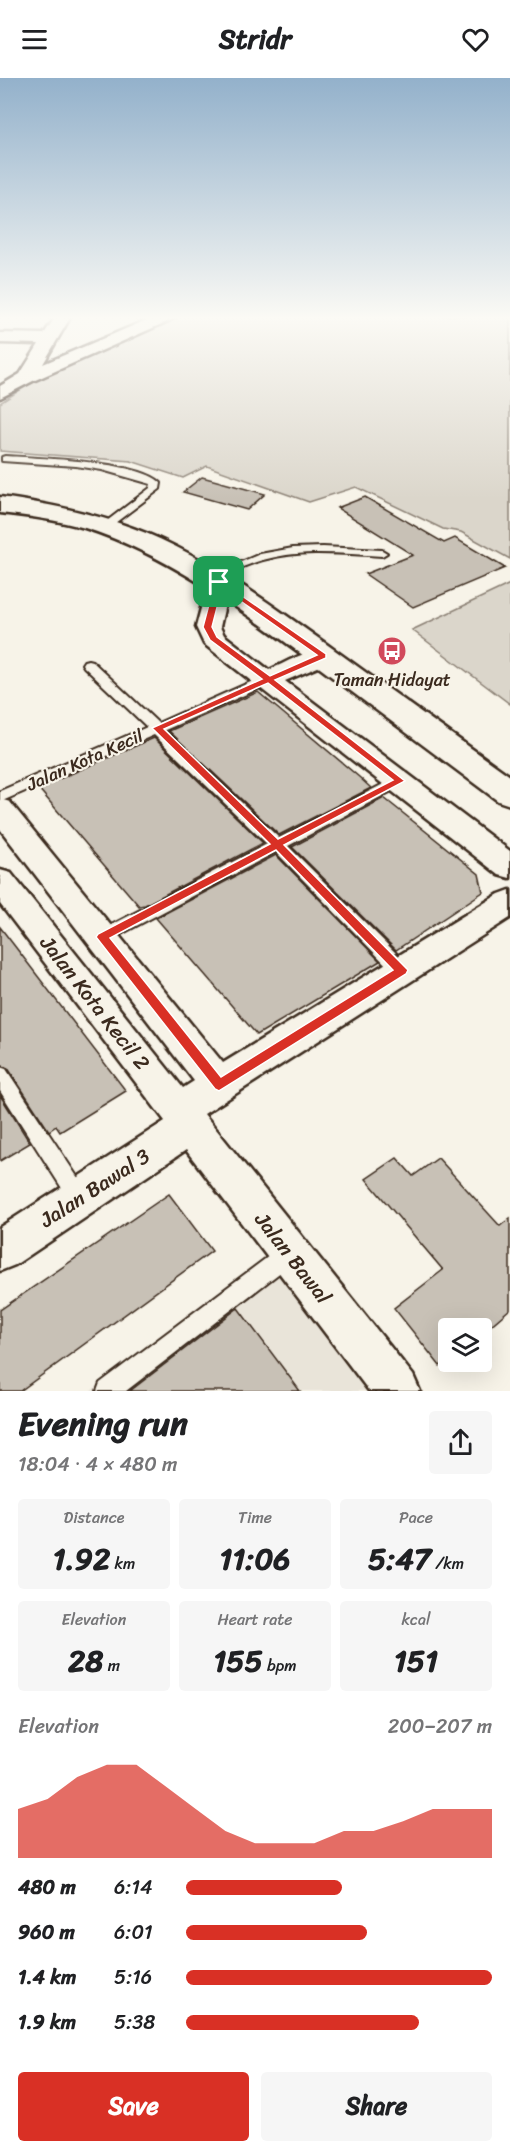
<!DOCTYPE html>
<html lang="en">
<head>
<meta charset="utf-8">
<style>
  :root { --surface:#fff; --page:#f6f6f6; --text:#202124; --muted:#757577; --accent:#d93025 }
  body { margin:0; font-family:Sriracha,sans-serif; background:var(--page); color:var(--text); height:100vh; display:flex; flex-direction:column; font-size:22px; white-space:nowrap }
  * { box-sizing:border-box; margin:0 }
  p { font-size:20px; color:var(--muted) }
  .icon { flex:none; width:33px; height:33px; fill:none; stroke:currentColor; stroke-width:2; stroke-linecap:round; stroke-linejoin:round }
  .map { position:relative; height:1313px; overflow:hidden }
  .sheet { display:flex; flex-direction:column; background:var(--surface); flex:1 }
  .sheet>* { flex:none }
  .fabs { position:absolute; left:438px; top:1240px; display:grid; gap:12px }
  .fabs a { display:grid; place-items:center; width:54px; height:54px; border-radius:6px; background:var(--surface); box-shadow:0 6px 24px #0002; font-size:30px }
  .pin { position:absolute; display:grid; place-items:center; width:51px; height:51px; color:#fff; margin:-26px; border-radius:12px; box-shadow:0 3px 9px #0006 }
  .round { display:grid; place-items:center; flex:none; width:63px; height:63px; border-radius:6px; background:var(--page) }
  .headline { display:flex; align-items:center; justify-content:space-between; height:102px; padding:0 18px }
  h1 { font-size:33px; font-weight:800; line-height:45px }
  .metrics { display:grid; grid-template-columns:repeat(3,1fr); gap:9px; height:102px; padding:6px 18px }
  .metrics div { display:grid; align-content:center; border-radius:6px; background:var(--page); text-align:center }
  .metrics b { font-size:30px; font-weight:800 }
  .metrics small { font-size:16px; font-weight:400 }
  .metrics p { font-size:16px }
  .chart { height:168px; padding:12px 18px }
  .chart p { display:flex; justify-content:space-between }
  .chart svg { width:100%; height:108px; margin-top:6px; fill:var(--accent); opacity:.7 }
  .primary-button { display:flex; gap:12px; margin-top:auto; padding:12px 18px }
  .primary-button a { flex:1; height:69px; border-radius:6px; background:var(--accent); color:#fff; font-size:24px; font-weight:800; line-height:69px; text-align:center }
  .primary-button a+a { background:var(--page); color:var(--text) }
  ul { padding:0 18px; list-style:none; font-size:20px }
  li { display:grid; grid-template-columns:96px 72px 1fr; align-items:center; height:45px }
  li i { height:15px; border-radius:8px; background:var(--accent) }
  header { display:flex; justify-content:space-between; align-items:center; height:78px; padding:0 18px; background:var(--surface); font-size:27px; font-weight:800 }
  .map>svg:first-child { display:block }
</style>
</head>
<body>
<header><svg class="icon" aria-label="menu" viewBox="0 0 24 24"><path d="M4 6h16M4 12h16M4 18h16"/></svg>Stridr<svg class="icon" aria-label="heart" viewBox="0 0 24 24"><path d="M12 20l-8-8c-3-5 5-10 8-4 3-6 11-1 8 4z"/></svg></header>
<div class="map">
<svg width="510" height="1313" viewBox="0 0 510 1313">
  <rect width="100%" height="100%" fill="#f7f3e8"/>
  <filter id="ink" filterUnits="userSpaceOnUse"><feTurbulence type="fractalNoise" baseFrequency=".0167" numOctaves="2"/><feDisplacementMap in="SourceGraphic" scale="12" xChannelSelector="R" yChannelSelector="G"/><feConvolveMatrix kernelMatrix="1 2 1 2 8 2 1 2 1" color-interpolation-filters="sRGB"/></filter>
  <g filter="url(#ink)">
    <!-- built -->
    <path fill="#e9e4d9" d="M294,1159l124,154h-327z"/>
    <!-- green -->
    <path fill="#dbd6cb" stroke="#8b8074" stroke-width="1.5" d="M179,238h331v243l-49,-27 -18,-3 -87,-42 -47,15 -102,-36 -24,12 -52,-17 -131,-10v-48l37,-24z
      M510,506v120l-98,-74z"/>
    <!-- building -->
    <path fill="#c8c1b6" stroke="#3b2a1e" stroke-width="1.5" d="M202,399l63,17 -18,16 -64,-18z
      M365,419l79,46 11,-5 50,30 -92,39 -48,-33 48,-19 -76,-47z
      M258,614l101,85 12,11 -92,47 -110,-104z
      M154,660l109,105 -118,62 -6,1 -101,-118z
      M384,720l95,76 4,18 -87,58 -104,-103z
      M276,777l104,106 -123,74 -101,-117z
      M0,849l126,164 -66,41 -4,-6 -7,5 -41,-63 -8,-3z
      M0,1017l30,48 -30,18z
      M397,1080l16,18 25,-18 62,68 10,-8v91l-28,24v-4h-34v31l-8,6 -46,-58 49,-38 -77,-91z
      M169,1116l43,57 -192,140h-20v-81z
      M238,1230l62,83h-170z"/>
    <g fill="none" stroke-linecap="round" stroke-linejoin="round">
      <!-- lane casing -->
      <g stroke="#3b2a1e" stroke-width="4">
        <path id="lane" d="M5,378c32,2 135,5 156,27l-1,6 -53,40 -5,-3 1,-2 47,-36 1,-4 -49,-14 -26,-4 -74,-5v-4z
          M323,469l59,3 5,3 -5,3c-38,-2 -78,-7 -115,3 -18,4 -35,13 -52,20l-4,1 -6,-3 55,-23 33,-6z
          M88,582l4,1 66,62 106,-47h10l1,3 -1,3 -109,48 114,108 116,-60h10l2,3 -2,3 -117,62 120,119 2,5 -2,5 -6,2 -6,-2 -120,-123 -168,89 -6,2 -6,-2 -2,-4 2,-4 171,-89 -113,-109 -154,67v-11l147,-64 -63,-60 -2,-3 2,-3z
          M0,989l6,2 80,121 3,7 -3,7 -7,2 -7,-2 -72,-113z
          M288,1166l7,3 3,7 -3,7 -169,130h-29l3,-8 181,-136z"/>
      </g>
      <!-- street casing -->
      <g stroke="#3b2a1e" stroke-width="5">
        <path id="street" d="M56,238h15l-28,48 113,-48h20l-3,3 -140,62 -33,17v-12l20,-12 19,-30 -39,-1v-10l44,1z
          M219,497l8,2 3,5 -10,45 4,8 45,35c19,-8 43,-24 63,-19l3,5 -3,5 -47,20 225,170v27l-11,-3 -295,-231 -8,-17 12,-45 3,-5z
          M0,721l10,3 213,261 276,-169 11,-4v28l-306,196 209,261 7,16h-51l-183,-241 -171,115 -15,6v-44l165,-106 -165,-217v-34l11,3 172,215 11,-7 -194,-252z"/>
      </g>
      <!-- secondary casing -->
      <g stroke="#3b2a1e" stroke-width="5">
        <path id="secondary" d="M0,419c50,7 99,17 146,36 67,28 127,73 186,115 59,43 118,85 178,128v29l-12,-4c-62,-46 -124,-93 -186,-139 -70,-52 -143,-107 -227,-134 -28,-8 -56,-12 -85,-15z"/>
      </g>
      <!-- lane -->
      <use href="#lane" fill="#f7f3e8" fill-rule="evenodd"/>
      <!-- street -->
      <use href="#street" fill="#f7f3e8" fill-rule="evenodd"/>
      <!-- secondary -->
      <use href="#secondary" fill="#f7f3e8" fill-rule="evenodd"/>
    </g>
  </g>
  <!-- sky -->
  <linearGradient id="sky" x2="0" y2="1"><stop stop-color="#93b1cb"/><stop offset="0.57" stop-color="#fbfaf5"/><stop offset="1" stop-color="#fbfaf5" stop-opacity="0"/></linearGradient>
  <rect width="510" height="421" fill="url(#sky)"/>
  <!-- route -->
  <path fill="#d93025" stroke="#fff" stroke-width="1.5" fill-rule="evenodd" d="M219,502l107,74v4l-51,22 130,101 -121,64 124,125 -2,4 -187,117 -4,-2 -119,-152 2,-3 172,-90 -118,-116 110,-49 -52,-39 -7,-13 12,-45zM222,510l95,67 -47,21 -53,-39 -5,-10zM268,605l125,97 -115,59 -114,-110zM276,772l117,120 -172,107 -111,-139z"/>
  <!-- icons -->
  <defs>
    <g id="bus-disc" transform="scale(1.5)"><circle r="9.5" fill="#d1495b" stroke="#f7f3e8"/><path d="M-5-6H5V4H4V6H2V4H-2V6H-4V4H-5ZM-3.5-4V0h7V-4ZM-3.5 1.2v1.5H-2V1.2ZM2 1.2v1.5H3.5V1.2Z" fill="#fff"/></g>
  </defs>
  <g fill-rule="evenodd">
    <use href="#bus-disc" x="392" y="573"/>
  </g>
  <g text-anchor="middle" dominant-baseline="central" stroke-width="4.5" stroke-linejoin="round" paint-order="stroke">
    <!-- poi labels -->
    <g font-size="18" fill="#3b2a1e" stroke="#f7f3e8">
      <text x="392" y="602">Taman Hidayat</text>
    </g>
    <!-- street labels -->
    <g font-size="18" fill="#3b2a1e" stroke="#f7f3e8">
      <text transform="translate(85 682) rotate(-24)">Jalan Kota Kecil</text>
    </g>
    <!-- near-street labels -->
    <g font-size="21" fill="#3b2a1e" stroke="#f7f3e8">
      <text transform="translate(95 925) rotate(52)">Jalan Kota Kecil 2</text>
      <text transform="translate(95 1110) rotate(-33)">Jalan Bawal 3</text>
      <text transform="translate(293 1180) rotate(52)">Jalan Bawal</text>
    </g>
  </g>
</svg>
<div class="fabs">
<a><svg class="icon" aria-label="layers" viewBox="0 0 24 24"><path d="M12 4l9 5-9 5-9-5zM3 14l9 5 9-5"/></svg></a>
</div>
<div class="pin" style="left:219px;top:504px;background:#1e9e55"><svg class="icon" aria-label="arrive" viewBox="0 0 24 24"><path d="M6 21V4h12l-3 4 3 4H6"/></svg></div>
</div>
<section class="sheet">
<div class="headline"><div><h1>Evening run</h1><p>18:04 · 4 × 480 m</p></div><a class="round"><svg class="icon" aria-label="share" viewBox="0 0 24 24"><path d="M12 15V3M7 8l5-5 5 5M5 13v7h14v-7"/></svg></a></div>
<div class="metrics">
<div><p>Distance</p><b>1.92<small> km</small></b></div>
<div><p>Time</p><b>11:06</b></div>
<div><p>Pace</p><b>5:47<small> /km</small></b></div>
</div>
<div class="metrics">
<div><p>Elevation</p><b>28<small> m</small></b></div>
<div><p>Heart rate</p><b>155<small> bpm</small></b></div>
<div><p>kcal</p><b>151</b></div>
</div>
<div class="chart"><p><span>Elevation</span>200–207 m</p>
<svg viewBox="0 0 160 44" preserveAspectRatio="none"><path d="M0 44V24L10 20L20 11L30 6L40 6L50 15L60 24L70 33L80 38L90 38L100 38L110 33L120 33L130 29L140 24L150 24L160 24V44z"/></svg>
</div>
<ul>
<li><b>480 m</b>6:14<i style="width:51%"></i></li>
<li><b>960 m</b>6:01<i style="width:59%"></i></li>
<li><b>1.4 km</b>5:16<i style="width:100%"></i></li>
<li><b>1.9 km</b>5:38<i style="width:76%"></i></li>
</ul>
<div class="primary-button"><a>Save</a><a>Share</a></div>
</section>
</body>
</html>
